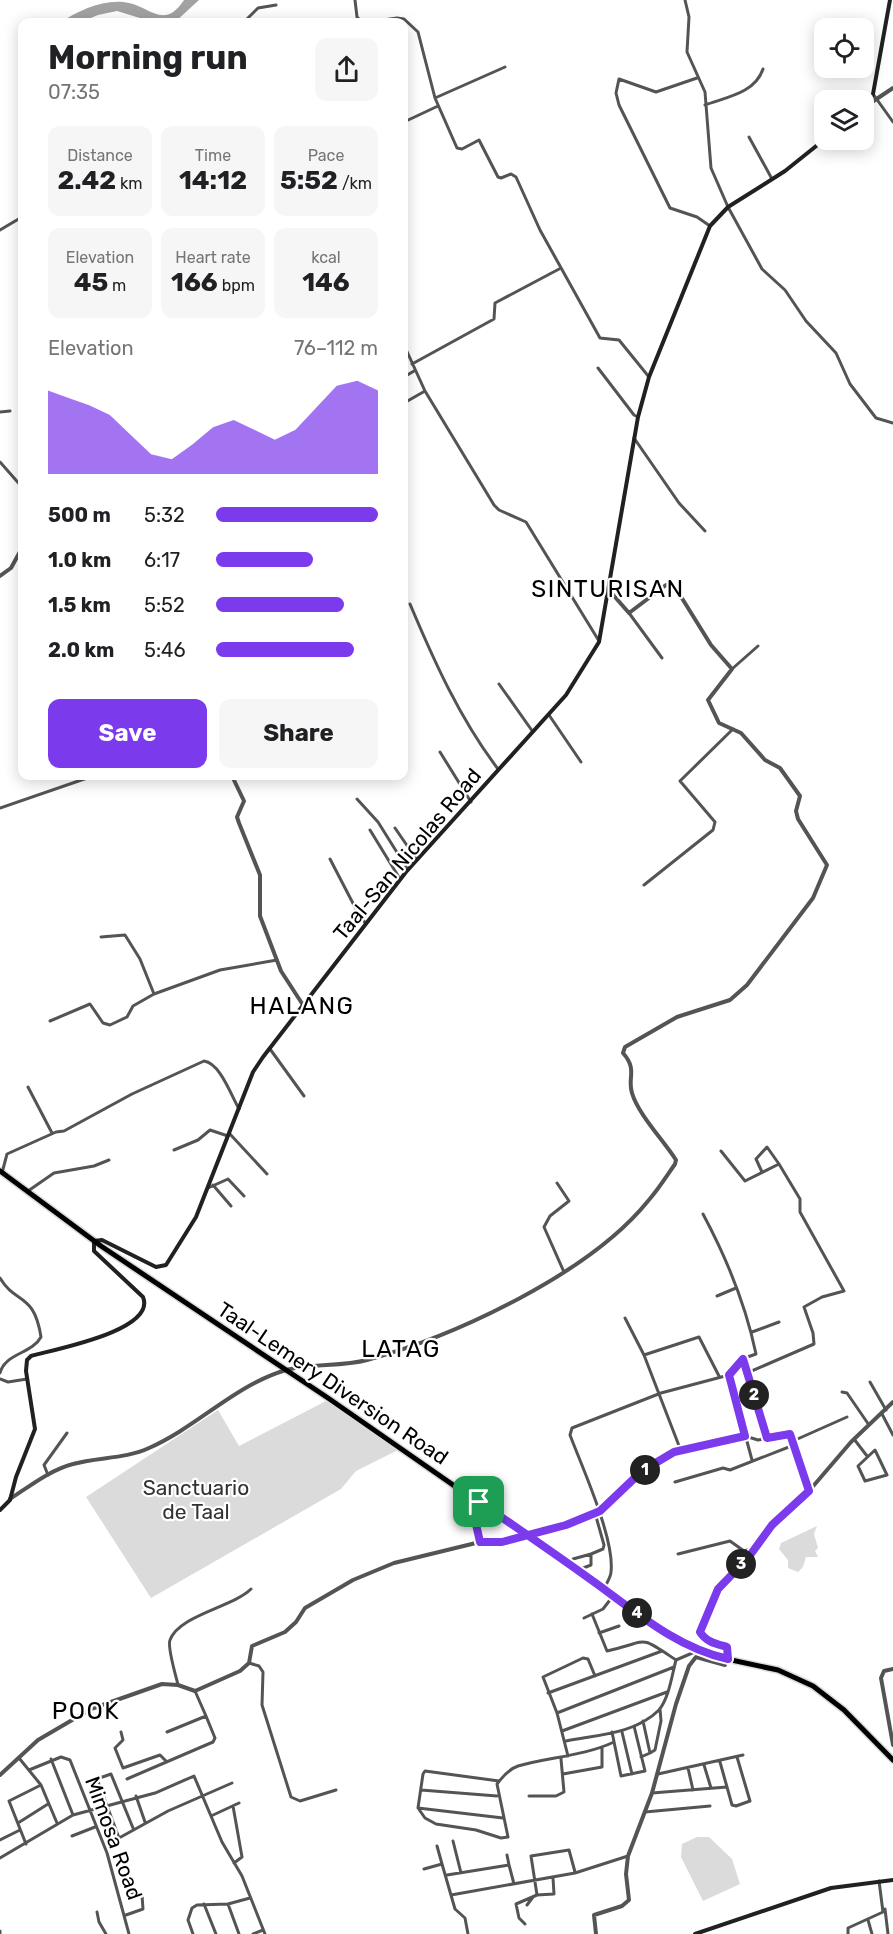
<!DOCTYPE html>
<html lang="en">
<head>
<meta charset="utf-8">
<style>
  :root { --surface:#fff; --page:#f6f6f6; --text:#202124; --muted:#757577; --accent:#7c3aed }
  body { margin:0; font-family:Rubik,sans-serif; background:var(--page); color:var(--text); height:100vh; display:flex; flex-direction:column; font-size:22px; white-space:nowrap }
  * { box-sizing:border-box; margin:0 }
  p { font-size:20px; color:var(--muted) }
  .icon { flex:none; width:33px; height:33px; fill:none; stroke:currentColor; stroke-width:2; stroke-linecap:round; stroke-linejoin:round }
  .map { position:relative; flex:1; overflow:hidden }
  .drawer { position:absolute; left:18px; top:18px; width:390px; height:762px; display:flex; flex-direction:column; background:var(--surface); border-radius:12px; box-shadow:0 3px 15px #0003 }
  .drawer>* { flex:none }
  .tools { position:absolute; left:814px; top:18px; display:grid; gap:12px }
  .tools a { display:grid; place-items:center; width:60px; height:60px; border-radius:12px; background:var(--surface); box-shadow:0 3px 15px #0003; font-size:30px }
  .pin { position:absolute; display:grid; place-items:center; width:51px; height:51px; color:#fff; margin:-26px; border-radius:12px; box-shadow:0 3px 9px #0006 }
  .km { position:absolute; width:30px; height:30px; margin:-15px; border-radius:50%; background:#222; color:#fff; font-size:16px; line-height:30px; text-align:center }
  .round { display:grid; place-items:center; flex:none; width:63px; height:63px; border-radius:12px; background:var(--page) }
  .summary { display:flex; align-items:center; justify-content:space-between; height:102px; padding:0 30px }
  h1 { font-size:33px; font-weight:700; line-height:45px }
  .figures { display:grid; grid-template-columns:repeat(3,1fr); gap:9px; height:102px; padding:6px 30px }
  .figures div { display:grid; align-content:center; border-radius:12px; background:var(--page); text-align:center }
  .figures b { font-size:26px; font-weight:700 }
  .figures small { font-size:16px; font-weight:400 }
  .figures p { font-size:16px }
  .chart { height:168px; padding:12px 30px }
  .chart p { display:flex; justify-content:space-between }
  .chart svg { width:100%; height:108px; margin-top:6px; fill:var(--accent); opacity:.7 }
  .action { display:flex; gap:12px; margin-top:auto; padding:12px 30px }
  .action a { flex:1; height:69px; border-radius:12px; background:var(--accent); color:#fff; font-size:24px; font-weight:700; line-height:69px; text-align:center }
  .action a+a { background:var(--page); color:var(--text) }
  ul { padding:0 30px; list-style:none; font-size:20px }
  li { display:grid; grid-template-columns:96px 72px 1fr; align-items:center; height:45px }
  li i { height:15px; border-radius:8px; background:var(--accent) }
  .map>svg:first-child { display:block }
</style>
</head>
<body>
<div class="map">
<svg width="893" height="1934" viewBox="0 0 893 1934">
  <rect width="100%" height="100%" fill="#fff"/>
  <!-- green -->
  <path fill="#dbdbdb" d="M326,1401l72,49 -42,21 -15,18 -190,109 -65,-101 132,-87 21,36z
    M817,1526l-3,8 4,14 -3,3 3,6h-12l-3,10 -5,5 -10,-4v-8l-9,-11 2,-6z
    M697,1837h12l23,22 8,25 -37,17 -22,-44 1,-13z"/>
  <!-- water -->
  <path fill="#a2a2a2" d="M184,0h15l-24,22h-22l-36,-11 -19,4 -17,7h-20c17,-11 40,-22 62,-20 26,2 40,30 61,-2z"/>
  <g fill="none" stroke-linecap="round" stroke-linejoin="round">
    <!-- primary casing -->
    <g stroke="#dbdbdb" stroke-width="8">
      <path id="primary" d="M0,1171l101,75 227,152 348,242 32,15 70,15 35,16 31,24 49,50"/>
    </g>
    <!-- minor -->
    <path stroke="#545454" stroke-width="3" d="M355,0l2,17 5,5
      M685,0l4,17 -2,35 18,40 6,76 17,39 34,62 23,21 21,31 30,32 14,31 26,34 17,5
      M244,22l14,-14 18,-3
      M370,22l27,-4 7,1 14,13 17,66 22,50 5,1 17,-9 19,37 3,1 10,-4 5,3 24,53 60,108 19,2 30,37
      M697,78l-41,14 -37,-13 -3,14 3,12 51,103 27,9 13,9
      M873,94l20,28
      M435,98l70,-31
      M705,105c22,-8 50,-12 58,-36
      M404,122l34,-16
      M749,137l23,42
      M0,230l22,-13
      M404,345l21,46 69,114 5,5 27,12 73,119
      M412,364l82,-45 1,-16 66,-35
      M598,368l36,47 4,2
      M404,377l10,-6
      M404,403l21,-12
      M0,412l10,-1
      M634,438l45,65 26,28
      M0,462l22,25
      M410,604c24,57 50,115 88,165
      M629,613l33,45
      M732,669l26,-23
      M499,684l34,48
      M549,715l32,47
      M440,752l31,50
      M357,799l21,23 30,48
      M0,808l93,-32
      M395,828l22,32
      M370,830l30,49
      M330,859l28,54 8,11
      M644,885l69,-55 2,-8 -35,-41 53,-52
      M101,937l24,-2 15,24 14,35 66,-24 57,-10
      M50,1021l40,-17 13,19 7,2 17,-8 6,-11 21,-12
      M270,1049l34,47
      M28,1087l24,46
      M229,1133l38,41
      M174,1150l24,-10 12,-10 18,6
      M721,1151l24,30 34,-17 21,35v13l44,79 -22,6 -18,10 9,26 1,11 -67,29
      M762,1172l-6,-13 11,-12 12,17
      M2,1173l5,-19 49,-22 8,-1 68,-37 72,-33c16,2 27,34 35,48
      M557,1183l12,18 -19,15 -6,11 20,45
      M213,1185l18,21
      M208,1188l20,-9 16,17
      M28,1191l26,-18 40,-7 15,-6
      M703,1214c23,43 43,92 53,140l-17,6 -10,15 23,85
      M0,1278c16,27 34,14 41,59 -9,17 -36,16 -41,36
      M717,1296l19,-8
      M625,1318l19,37
      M752,1332l27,-10
      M743,1359l23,79
      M0,1379l8,3 19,-3
      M870,1382l16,28
      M842,1392l5,1 22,32
      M882,1414l11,21
      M854,1439l13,17
      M793,1441l54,-24
      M875,1450l12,25 -22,6 -7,-15z
      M681,1451l-37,-96 55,-18 20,39
      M48,1475l-4,-10 23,-32
      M675,1482l48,-14 7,2 64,-25
      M480,1542l10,1 40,-7 70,-25 42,-40 32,-19 71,-16 13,4 32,-6 19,57
      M591,1554l12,-5 1,-4 -9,-32
      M678,1554l52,-13 14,10 10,-3
      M573,1559l18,-5v11l-13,5
      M604,1589c2,-5 7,-12 7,-17 4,-33 -29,-105 -41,-137l2,-7 89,-35 68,-18
      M592,1614l15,37c44,-10 30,-17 69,9
      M584,1618l19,-9 10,-13
      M599,1633l20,-7
      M249,1663l10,3 4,6 -1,33 29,92 9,4 36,-11
      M178,1685c-2,-9 -11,-38 -8,-45 9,-25 63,-33 81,-51
      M548,1693l114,-42
      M557,1713l117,-46
      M562,1731l105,-39
      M121,1732l2,8 -8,8 8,20 37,-13 6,6
      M167,1732l39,-16 -11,-25
      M612,1732l9,44 24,-5 -11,-45
      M622,1732l10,42
      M566,1741c31,-6 69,-7 93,-31 10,-12 13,-35 17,-50l21,-9
      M650,1753l5,-3 6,-29 -1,-12
      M568,1756l-11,-43 -14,-36 40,-19 5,1 7,17
      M641,1757l9,-4 -7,-32
      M19,1758l22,27 16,38
      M51,1759l22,56
      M720,1762l12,43 4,1 14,-5 -13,-44
      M704,1765l7,23
      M688,1768l5,22
      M29,1770l32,-13 9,3 37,93 22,81
      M563,1774l39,-7v-20
      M658,1774l85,-19
      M127,1779l86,-37 2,-4 -9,-22
      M499,1781l-74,-10 -2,3 -5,34 7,10 11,6 40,6 25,8 7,-1 -11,-53c6,-8 12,-15 21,-18 32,-9 66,-10 96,-24
      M421,1790l76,6
      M652,1793l75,-6
      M136,1796l9,26
      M529,1796h27l8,-4 -3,-33
      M233,1806l9,51 -8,6
      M418,1808l85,10
      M645,1812l65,-6
      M211,1816l28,-13
      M18,1823l30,-19
      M133,1828l-22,-54 -14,5 22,59 49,-27 64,-28
      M72,1836l23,-9
      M0,1840l20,-10
      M453,1841l8,32
      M26,1844l-17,-43 32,-16
      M437,1846l5,18
      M507,1855l2,10
      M0,1858l73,-43 82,-22 39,-17 28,66 20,34 23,58
      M424,1869l18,-5 13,45 10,9 3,16
      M447,1875l62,-10 5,19
      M451,1895l124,-22 53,-17
      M537,1895l17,-1 -1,-16
      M204,1904l12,30
      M228,1904l11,30
      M527,1905l6,-8
      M885,1909l3,25
      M97,1912l2,10 7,12
      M126,1915l17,-6 -1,-14 -10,-2
      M868,1920l4,14
      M525,1924l-6,-6 -3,-14 21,-9 -6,-39 38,-6 6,22
      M0,1931v3
      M193,1934l-5,-14 4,-12 5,-3 31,-1 22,-6
      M253,1934l10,-4
      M848,1934v-6l35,-16 -4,-31"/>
    <!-- tertiary -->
    <path stroke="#545454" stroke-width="4" d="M869,104l24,-16
      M0,576l11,-8 11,-20
      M232,776l12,25 -7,16 2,6 21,52v41l21,55 22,34
      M10,1499c20,-13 40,-29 63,-35 24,-7 53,-5 76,-16 48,-21 86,-63 137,-78 26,-7 55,-3 81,-10 89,-24 223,-87 281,-159 10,-11 18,-24 27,-37l1,-4c-12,-19 -38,-46 -44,-67 -5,-15 6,-23 -9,-40l2,-6 52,-30 53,-17 17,-15 66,-87 14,-33 -29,-46 -2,-8 4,-15 -20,-28 -15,-8 -24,-27 -22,-10 -11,-23 24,-31 -21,-24 -36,-58 -9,-2 -37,28 -21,-24
      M893,1669l-9,2 -3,7 12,67
      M0,1775l38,-35 53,-31 71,-25 16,1 17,6 45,-20 9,-8 3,-17 33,-14 11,-10 9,-14 48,-28 41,-17 86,-21 -7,-31 6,-9
      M596,1934l-2,-19 28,-9 7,-6 -3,-26 2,-18 24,-63 24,-89 13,-38 7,-9 29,8 4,-13 -2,-5 -24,-9 -3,-6 18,-43 10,-13 20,-18 24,-33 37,-34 42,-49 42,-40"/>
    <!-- secondary -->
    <path stroke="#212121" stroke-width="4" d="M864,108l5,-4 4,-10 17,-94
      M0,1510l10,-10 6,-23 19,-48 -9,-58 1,-11 4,-4c20,-6 126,-25 112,-59l-49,-46v-10l8,-1 54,27 10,-2 30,-48 57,-145 10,-15 143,-185 160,-177 33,-53 39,-225 11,-40 61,-151 18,-19 57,-36 40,-32
      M695,1934l136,-46 62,-8"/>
    <!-- primary -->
    <use href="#primary" stroke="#000" stroke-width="5"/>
  </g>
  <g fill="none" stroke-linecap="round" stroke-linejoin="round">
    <!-- route casing -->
    <g stroke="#fff" stroke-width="12">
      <path id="route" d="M479,1502l-6,9 7,31h22l64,-17 34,-14 42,-40 32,-19 71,-16 -16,-61 14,-16 24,79 23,-4 19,57 -37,34 -24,33 -30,31 -18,43c6,10 17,12 27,15l1,12c-50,-11 -90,-45 -131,-75 -39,-28 -78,-55 -118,-82"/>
    </g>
    <!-- route -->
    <use href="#route" stroke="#7c3aed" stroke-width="8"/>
  </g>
  <g text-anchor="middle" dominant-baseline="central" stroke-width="4.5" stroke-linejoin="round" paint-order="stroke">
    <!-- street labels -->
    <g font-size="21" fill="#000" stroke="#fff">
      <text transform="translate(407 854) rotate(-50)">Taal-San Nicolas Road</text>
      <text transform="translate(333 1383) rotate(34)">Taal-Lemery Diversion Road</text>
      <text transform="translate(114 1838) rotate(70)">Mimosa Road</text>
    </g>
    <!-- park labels -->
    <g font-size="21" fill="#323232" stroke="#fff">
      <text x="196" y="1487">Sanctuario<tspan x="196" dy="24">de Taal</tspan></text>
    </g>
    <!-- quarter labels -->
    <g font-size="24" letter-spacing="1.5" fill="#000" stroke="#fff">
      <text x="608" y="589">SINTURISAN</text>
      <text x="302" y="1006">HALANG</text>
      <text x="401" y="1349">LATAG</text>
      <text x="86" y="1711">POOK</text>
    </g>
  </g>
</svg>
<div class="tools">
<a><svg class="icon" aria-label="locate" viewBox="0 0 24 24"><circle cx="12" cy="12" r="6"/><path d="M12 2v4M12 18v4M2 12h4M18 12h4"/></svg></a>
<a><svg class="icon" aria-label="layers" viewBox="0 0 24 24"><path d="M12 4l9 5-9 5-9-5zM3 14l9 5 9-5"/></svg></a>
</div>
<div class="pin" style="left:479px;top:1502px;background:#1e9e55"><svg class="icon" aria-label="arrive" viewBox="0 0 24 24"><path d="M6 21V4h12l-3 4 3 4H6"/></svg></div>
<b class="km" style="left:645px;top:1470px">1</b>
<b class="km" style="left:754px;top:1395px">2</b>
<b class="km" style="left:741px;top:1564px">3</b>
<b class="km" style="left:637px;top:1613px">4</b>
<section class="drawer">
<div class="summary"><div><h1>Morning run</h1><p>07:35</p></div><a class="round"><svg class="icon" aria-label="share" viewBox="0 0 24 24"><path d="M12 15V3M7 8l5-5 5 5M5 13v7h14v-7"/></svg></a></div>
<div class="figures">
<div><p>Distance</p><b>2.42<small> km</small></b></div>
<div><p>Time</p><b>14:12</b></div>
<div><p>Pace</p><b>5:52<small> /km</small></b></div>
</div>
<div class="figures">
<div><p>Elevation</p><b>45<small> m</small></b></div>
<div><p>Heart rate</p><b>166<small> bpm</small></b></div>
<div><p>kcal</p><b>146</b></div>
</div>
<div class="chart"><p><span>Elevation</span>76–112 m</p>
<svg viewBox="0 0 160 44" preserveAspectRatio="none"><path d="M0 44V10L10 13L20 16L30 20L40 28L50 36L60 38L70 32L80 25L90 22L100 26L110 30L120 26L130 17L140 8L150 6L160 10V44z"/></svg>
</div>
<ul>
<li><b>500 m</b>5:32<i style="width:100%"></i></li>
<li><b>1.0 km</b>6:17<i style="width:60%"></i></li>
<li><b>1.5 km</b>5:52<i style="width:79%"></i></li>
<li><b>2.0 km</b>5:46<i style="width:85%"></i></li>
</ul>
<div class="action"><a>Save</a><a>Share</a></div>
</section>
</div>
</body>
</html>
